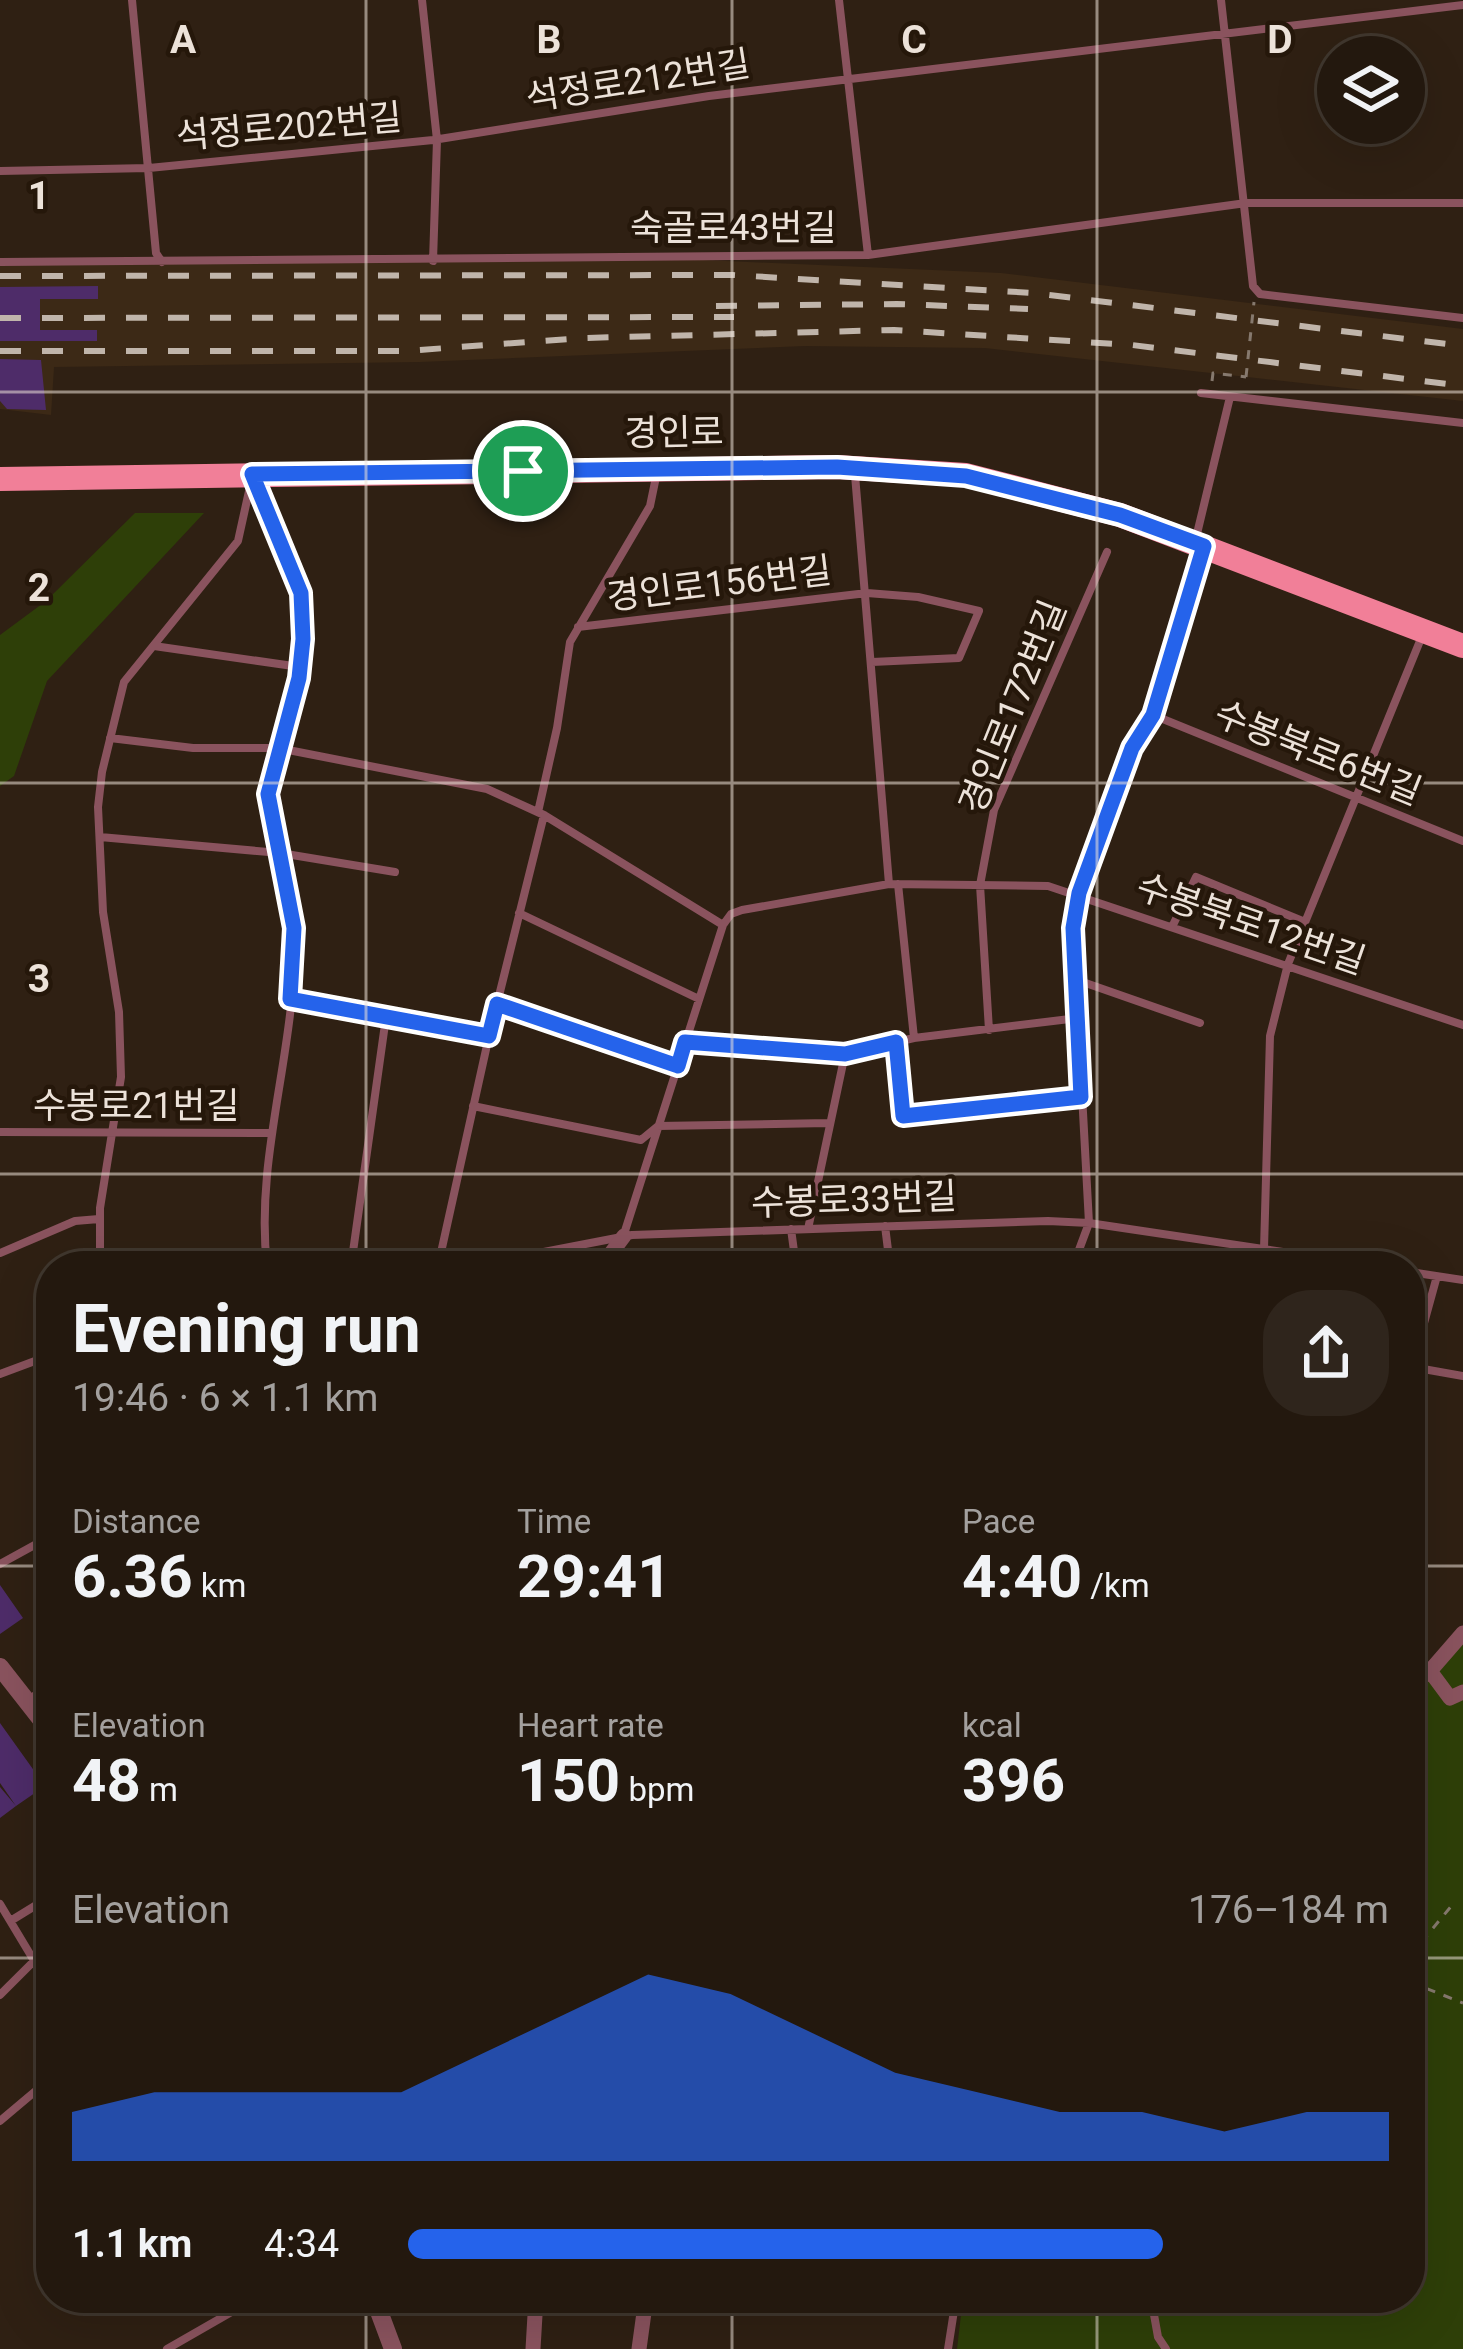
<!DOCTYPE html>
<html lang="en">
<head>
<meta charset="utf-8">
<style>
  :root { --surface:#23180e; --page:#2f251c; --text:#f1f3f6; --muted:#a3a09e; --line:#40372e; --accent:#2563eb }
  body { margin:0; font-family:Roboto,"Noto Sans KR",sans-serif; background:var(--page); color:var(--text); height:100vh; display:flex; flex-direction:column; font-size:45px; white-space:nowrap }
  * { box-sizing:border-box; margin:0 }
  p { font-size:39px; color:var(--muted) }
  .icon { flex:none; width:66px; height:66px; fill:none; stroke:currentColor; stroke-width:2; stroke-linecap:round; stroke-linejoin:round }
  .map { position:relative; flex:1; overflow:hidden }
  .details { position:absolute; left:36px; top:1251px; width:1389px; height:1062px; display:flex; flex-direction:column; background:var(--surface); border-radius:48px; box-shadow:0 12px 48px #0002,0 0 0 3px var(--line) }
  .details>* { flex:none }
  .buttons { position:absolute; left:1317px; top:36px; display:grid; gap:24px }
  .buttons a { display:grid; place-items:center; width:108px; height:108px; border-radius:50%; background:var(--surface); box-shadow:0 12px 48px #0002,0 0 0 3px var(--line); font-size:60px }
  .pin { position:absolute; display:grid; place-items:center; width:102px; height:102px; color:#fff; margin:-51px; border:6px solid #fff; border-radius:50%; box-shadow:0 3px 12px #0007 }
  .round { display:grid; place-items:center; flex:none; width:126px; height:126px; border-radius:48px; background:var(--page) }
  .overview { display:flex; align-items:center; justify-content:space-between; height:204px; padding:0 36px }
  h1 { font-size:66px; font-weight:700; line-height:90px }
  .stats { display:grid; grid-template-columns:repeat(3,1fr); gap:18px; height:204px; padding:12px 36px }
  .stats div { display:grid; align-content:center }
  .stats b { font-size:60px; font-weight:700 }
  .stats small { font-size:33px; font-weight:400 }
  .stats p { font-size:33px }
  .chart { height:336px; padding:24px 36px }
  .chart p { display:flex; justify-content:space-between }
  .chart svg { width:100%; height:216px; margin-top:12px; fill:var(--accent); opacity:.7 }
  ul { padding:0 36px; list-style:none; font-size:39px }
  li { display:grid; grid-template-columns:192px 144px 1fr; align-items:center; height:90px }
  li i { height:30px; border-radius:15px; background:var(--accent) }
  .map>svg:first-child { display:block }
</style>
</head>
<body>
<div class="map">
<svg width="1463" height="2349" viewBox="0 0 1463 2349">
  <rect width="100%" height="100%" fill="#2f2013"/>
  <!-- built -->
  <path fill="#3c2916" d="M704,260l297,13 462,56v72l-478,-53 -180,-2 -385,16 -366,5 -3,48 -51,-6v-147z"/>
  <!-- green -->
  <path fill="#2e3f08" d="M135,513h69l-157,168 -33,95 -14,10v-151l46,-34z
    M1463,1633v716h-506l6,-51h447v-607z"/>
  <!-- building -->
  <path fill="#4e2c69" d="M98,286v13h-58v31h57v11h-97v-54z
    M0,359l41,1 5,50 -39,-1 -7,-8z
    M1040,1249l-1,17h-71v-16z
    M0,1585l23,33 -23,16z
    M0,1723l45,63 -29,20 -16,-23z
    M0,1787l16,19 -16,12z"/>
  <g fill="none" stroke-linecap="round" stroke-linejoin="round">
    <!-- path -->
    <path stroke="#86796e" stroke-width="3" stroke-dasharray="9 9" stroke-linecap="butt" d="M1212,381l1,-8 33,4
      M1410,1956l43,-52
      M1410,1982l53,21"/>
    <!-- service -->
    <path stroke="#8a535e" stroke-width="8" d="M132,0l24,253 6,9
      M422,0l15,140 -4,121
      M839,0l29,255
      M1221,0l32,286 7,8 203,24
      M0,171l149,-3 284,-28 276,-44 754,-91
      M0,262l868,-7 378,-52h217
      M1201,393l262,30
      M855,475l34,409
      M255,481c27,68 62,125 43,201 -9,34 -27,69 -30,105 -3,44 23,97 26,143 5,113 -40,223 -27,336
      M1195,542l35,-145
      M578,627l289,-34 51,4 61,14 -20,47 -87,4
      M154,646l146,21
      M1153,715l310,126
      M110,738l83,10h85l209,41 57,26 179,110
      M538,812l19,-84 13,-86 80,-136 6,-29
      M100,837l180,16 115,19
      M898,884l16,154
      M519,913l180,86
      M1173,925l23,-48 109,45
      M1077,980l123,43
      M290,999l199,37
      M497,1004l180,62
      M989,1030l-9,-145 14,-75 113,-258
      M685,1042l160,12 69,-16 164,-20
      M896,1042l7,74 178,-19
      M473,1106l168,34 17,-14 170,-3
      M0,1132l272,1
      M885,1226l5,40
      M791,1229l5,37
      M808,1229l37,-175
      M624,1234l99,-309 8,-11 11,-4 147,-26 159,2 415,139
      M1264,1249l6,-213 18,-72 134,-328
      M0,1253l75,-32 24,-2
      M100,1266v-58l21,-131 -2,-65 -16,-100 -5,-105 4,-35 22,-90 114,-141 13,-59
      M351,1266l35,-249
      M438,1266l51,-230 55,-221
      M471,1266l161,-31 416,-14 41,2 288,43
      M1073,1266l16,-43 -16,-295 6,-34 52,-146 22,-33 49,-162
      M1239,1266l2,-20
      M1410,1272l53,8
      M1412,1367l51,9
      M0,1374l51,-19
      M1410,1374l27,-98
      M0,1564l51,-28
      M0,1904l51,85
      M12,1920l39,-24
      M0,1995l35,-35
      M0,2121l51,-43
      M1151,2298l7,39 8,12
      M167,2349l89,-51
      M948,2349l8,-51"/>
    <!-- minor -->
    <path stroke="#8a535e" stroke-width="15" d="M607,1266l-1,-6 18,-24
      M1430,1671l20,27 13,-6
      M1410,1687l20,-16 33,-38
      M29,1704l22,-16
      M533,2349l3,-51
      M639,2349l7,-51"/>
    <!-- tertiary -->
    <path stroke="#8a535e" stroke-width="18" d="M0,1667l51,65
      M374,2298l19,51"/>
    <!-- primary -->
    <path stroke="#f17f98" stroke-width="24" d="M0,479l837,-12 129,8 154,40 343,131"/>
    <!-- rail -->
    <path stroke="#c0b5ab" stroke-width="6" stroke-dasharray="21 21" stroke-linecap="butt" d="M0,276l733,-1 300,18 430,53
      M716,306l181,-2 131,5
      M0,318l734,-1
      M0,351h405l178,-13 311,-8 238,15 331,41"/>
    <!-- path-bridge -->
    <path stroke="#86796e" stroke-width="3" stroke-dasharray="9 9" stroke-linecap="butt" d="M1246,377l8,-75"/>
  </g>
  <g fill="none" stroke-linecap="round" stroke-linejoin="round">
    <!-- route casing -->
    <g stroke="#fff" stroke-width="24">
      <path id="route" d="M837,467l129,9 154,39 84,31 -51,169 -21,33 -53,145 -6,35 8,169 -178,19 -7,-74 -51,12 -160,-12 -7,24 -181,-62 -8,32 -199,-37 4,-71 -26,-134 31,-116 4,-39 -2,-46 -49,-119z"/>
    </g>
    <!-- route -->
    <use href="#route" stroke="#2563eb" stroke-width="15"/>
  </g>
  <!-- grid -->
  <path fill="none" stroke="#ece2d9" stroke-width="3" stroke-opacity="0.55" d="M366,0v1266M732,0v1266M1097,0v1266M0,392h1463M0,783h1463M0,1174h1463M0,1566h51M1410,1566h53M0,1958h51M1410,1958h53M366,2298v51M732,2298v51M1097,2298v51"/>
  <g text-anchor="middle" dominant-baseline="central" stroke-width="9" stroke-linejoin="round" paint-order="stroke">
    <!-- street labels -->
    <g font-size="36" fill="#ece2d9" stroke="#25170a">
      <text transform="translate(638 81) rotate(-9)">석정로212번길</text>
      <text transform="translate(289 127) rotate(-5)">석정로202번길</text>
      <text x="733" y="228">숙골로43번길</text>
      <text transform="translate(674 433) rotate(-1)">경인로</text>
      <text transform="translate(719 584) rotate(-7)">경인로156번길</text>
      <text transform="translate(1013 707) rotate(-68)">경인로172번길</text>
      <text transform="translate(1318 753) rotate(22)">수봉북로6번길</text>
      <text transform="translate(1251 924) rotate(19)">수봉북로12번길</text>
      <text x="136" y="1106">수봉로21번길</text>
      <text transform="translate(854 1200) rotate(-2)">수봉로33번길</text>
    </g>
  </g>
  <g font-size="39" text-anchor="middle" font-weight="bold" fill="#ece2d9" stroke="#25170a" stroke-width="9" stroke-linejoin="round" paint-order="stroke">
    <text x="183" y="53">A</text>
    <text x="549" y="53">B</text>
    <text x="914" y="53">C</text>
    <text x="1280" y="53">D</text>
    <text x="39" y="209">1</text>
    <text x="39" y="601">2</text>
    <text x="39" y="992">3</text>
  </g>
</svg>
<div class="buttons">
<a><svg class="icon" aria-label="layers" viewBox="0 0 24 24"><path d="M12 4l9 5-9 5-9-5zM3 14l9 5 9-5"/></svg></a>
</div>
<div class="pin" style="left:523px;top:471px;background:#1e9e55"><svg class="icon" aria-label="arrive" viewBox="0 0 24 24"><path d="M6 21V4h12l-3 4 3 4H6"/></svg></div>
<section class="details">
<div class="overview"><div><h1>Evening run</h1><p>19:46 · 6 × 1.1 km</p></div><a class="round"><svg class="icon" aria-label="share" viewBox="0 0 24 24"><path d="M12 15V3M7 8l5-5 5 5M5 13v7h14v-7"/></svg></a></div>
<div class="stats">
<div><p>Distance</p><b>6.36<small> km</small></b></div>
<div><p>Time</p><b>29:41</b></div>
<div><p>Pace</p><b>4:40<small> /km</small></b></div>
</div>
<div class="stats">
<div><p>Elevation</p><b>48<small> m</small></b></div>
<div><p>Heart rate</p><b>150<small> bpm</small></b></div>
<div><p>kcal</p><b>396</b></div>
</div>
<div class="chart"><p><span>Elevation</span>176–184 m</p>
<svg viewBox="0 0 160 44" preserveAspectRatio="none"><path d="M0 44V34L10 30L20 30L30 30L40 30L50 22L60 14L70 6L80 10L90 18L100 26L110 30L120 34L130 34L140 38L150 34L160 34V44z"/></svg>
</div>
<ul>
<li><b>1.1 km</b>4:34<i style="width:77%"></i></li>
</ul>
</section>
</div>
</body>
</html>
